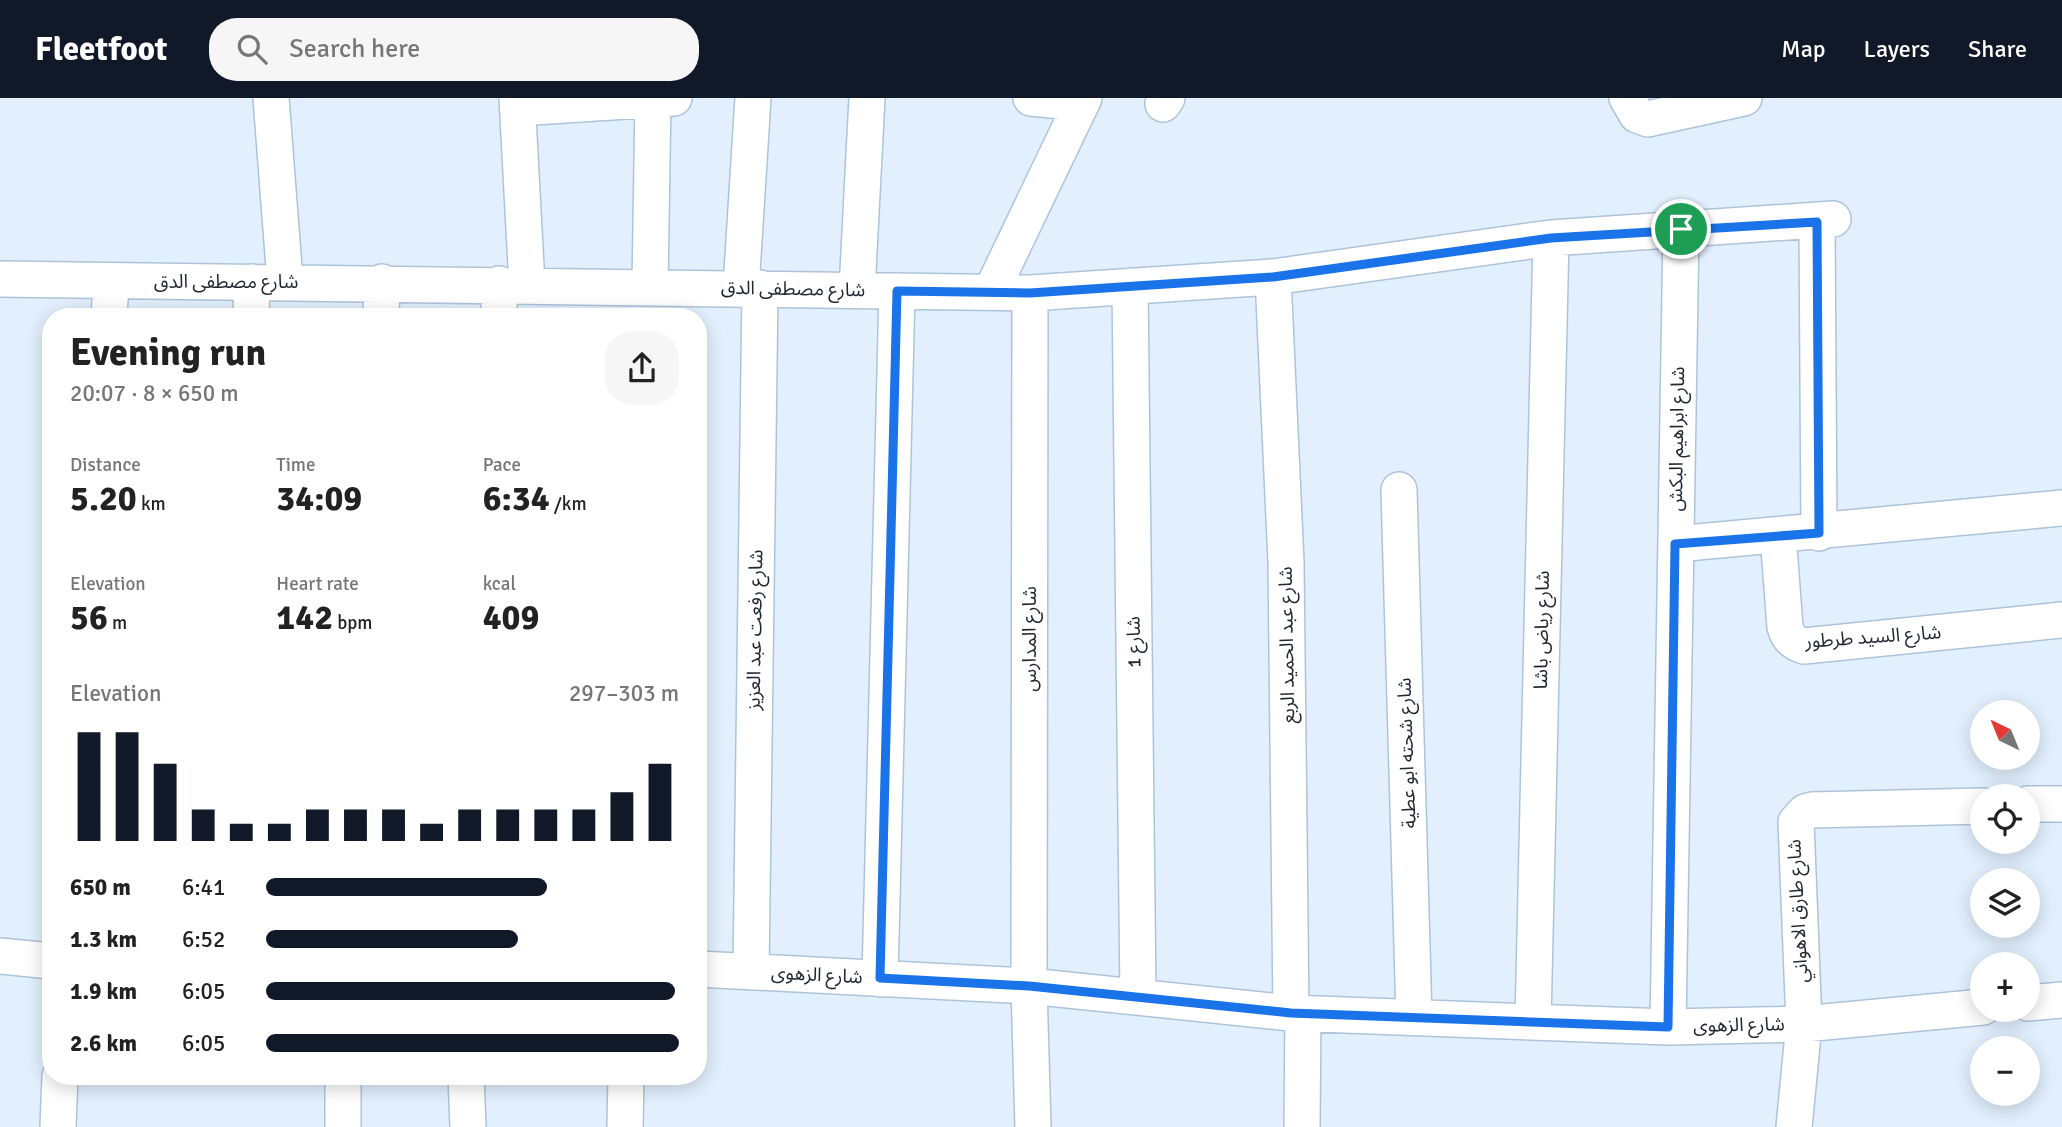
<!DOCTYPE html>
<html lang="en">
<head>
<meta charset="utf-8">
<style>
  :root { --surface:#fff; --page:#f6f6f6; --text:#222; --muted:#767676; --accent:#111827 }
  body { margin:0; font-family:Signika,"Noto Sans Arabic",sans-serif; background:var(--page); color:var(--text); height:100vh; display:flex; flex-direction:column; font-size:26px; white-space:nowrap }
  * { box-sizing:border-box; margin:0 }
  p { font-size:23px; color:var(--muted) }
  .icon { flex:none; width:38px; height:38px; fill:none; stroke:currentColor; stroke-width:2; stroke-linecap:round; stroke-linejoin:round }
  .map { position:relative; flex:1; overflow:hidden }
  .sheet { position:absolute; left:42px; top:210px; width:665px; height:777px; display:flex; flex-direction:column; background:var(--surface); border-radius:28px; box-shadow:0 4px 18px #0003 }
  .sheet>* { flex:none }
  .needle { width:46px; rotate:317deg }
  .buttons { position:absolute; left:1970px; top:602px; display:grid; gap:14px }
  .buttons a { display:grid; place-items:center; width:70px; height:70px; border-radius:50%; background:var(--surface); box-shadow:0 4px 18px #0003; font-size:35px }
  .pin { position:absolute; display:grid; place-items:center; width:60px; height:60px; color:#fff; margin:-30px; border:4px solid #fff; border-radius:50%; box-shadow:0 2px 7px #0007 }
  .round { display:grid; place-items:center; flex:none; width:74px; height:74px; border-radius:28px; background:var(--page) }
  .summary { display:flex; align-items:center; justify-content:space-between; height:119px; padding:0 28px }
  h1 { font-size:38px; font-weight:700; line-height:52px }
  .stats { display:grid; grid-template-columns:repeat(3,1fr); gap:10px; height:119px; padding:7px 28px }
  .stats div { display:grid; align-content:center }
  .stats b { font-size:35px; font-weight:700 }
  .stats small { font-size:19px; font-weight:400 }
  .stats p { font-size:19px }
  .chart { height:196px; padding:14px 28px }
  .chart p { display:flex; justify-content:space-between }
  .chart svg { width:100%; height:126px; margin-top:7px; stroke:var(--accent); stroke-width:6 }
  ul { padding:0 28px; list-style:none; font-size:23px }
  li { display:grid; grid-template-columns:112px 84px 1fr; align-items:center; height:52px }
  li i { height:18px; border-radius:9px; background:var(--accent) }
  header { display:flex; align-items:center; gap:42px; box-sizing:border-box; height:98px; padding:0 35px; background:var(--accent); color:#fff }
  header strong { font-size:33px }
  nav { display:flex; gap:38px; margin-inline-start:auto; font-size:24px }
  .search { width:490px; height:63px; background:var(--page); display:flex; align-items:center; gap:18px; box-sizing:border-box; padding:0 24px; border-radius:28px; color:var(--muted); font-size:26px }
  .map>svg:first-child { display:block }
</style>
</head>
<body>
<header>
<strong>Fleetfoot</strong>
<div class="search"><svg class="icon" aria-label="search" viewBox="0 0 24 24"><circle cx="10" cy="10" r="6"/><path d="M15 15l6 6"/></svg>Search here</div>
<nav><a>Map</a><a>Layers</a><a>Share</a></nav>
</header>
<div class="map">
<svg width="2062" height="1029" viewBox="0 0 2062 1029">
  <rect width="100%" height="100%" fill="#e2f0fe"/>
  <g fill="none" stroke-linecap="round" stroke-linejoin="round">
    <!-- minor casing -->
    <g stroke="#aec3da" stroke-width="38">
      <path id="minor" d="M271,0l14,183
        M517,0l10,187
        M1031,0l51,5
        M1627,0l10,17 11,4 96,-21
        M1163,6l4,-6
        M518,10l156,-10
        M1817,124l2,311
        M1273,179l13,285 5,451
        M0,181l1030,14 243,-16 278,-39 282,-19
        M1130,188l8,711
        M650,189l3,-189
        M741,190l12,-190
        M857,192l10,-192
        M991,194l93,-194
        M1030,195l-1,693 4,141
        M109,219l2,-35
        M251,219l1,-35
        M381,219l1,-35
        M499,219v-33
        M1399,392l15,527
        M1778,437l7,92c3,11 8,16 19,19l258,-26
        M1676,446l386,-36
        M2028,706h34
        M0,858l51,5
        M698,871l331,17 262,27 377,14 136,-3 179,-17
        M751,874l9,-684
        M880,881l17,-688
        M2028,905l34,-3
        M1533,924l18,-784
        M1668,929l13,-798
        M343,978v51
        M466,978l2,51
        M58,1029l2,-51
        M625,1029l1,-51
        M1302,1029l1,-114
        M1794,1029l10,-103 -8,-202 9,-10 7,-2 171,-4"/>
    </g>
    <!-- minor -->
    <use href="#minor" stroke="#fff" stroke-width="35"/>
  </g>
  <g fill="none" stroke-linecap="round" stroke-linejoin="round">
    <!-- route casing -->
    <g stroke="#fff" stroke-width="14">
      <path id="route" d="M1817,124l2,311 -144,11 -7,483 -377,-14 -262,-27 -149,-8 17,-687 133,2 243,-16 278,-39z"/>
    </g>
    <!-- route -->
    <use href="#route" stroke="#1a73e8" stroke-width="9"/>
  </g>
  <g text-anchor="middle" dominant-baseline="central" stroke-width="7" stroke-linejoin="round" paint-order="stroke">
    <!-- street labels -->
    <g font-size="19" fill="#1f2730" stroke="#fff">
      <text x="226" y="184">شارع مصطفى الدق</text>
      <text transform="translate(793 191) rotate(1)">شارع مصطفى الدق</text>
      <text transform="translate(1677 341) rotate(-89)">شارع ابراهيم البكش</text>
      <text transform="translate(755 532) rotate(-89)">شارع رفعت عبد العزيز</text>
      <text transform="translate(1542 532) rotate(-89)">شارع رياض باشا</text>
      <text transform="translate(1873 539) rotate(-4)">شارع السيد طرطور</text>
      <text transform="translate(1030 541) rotate(-90)">شارع المدارس</text>
      <text transform="translate(1134 544) rotate(-91)">شارع 1</text>
      <text transform="translate(1287 547) rotate(-91)">شارع عبد الحميد الربع</text>
      <text transform="translate(1407 655) rotate(-92)">شارع شحته ابو عطية</text>
      <text transform="translate(1798 813) rotate(-93)">شارع طارق الاهواني</text>
      <text transform="translate(817 877) rotate(3)">شارع الزهوى</text>
      <text transform="translate(1739 927) rotate(-1)">شارع الزهوى</text>
    </g>
  </g>
</svg>
<div class="buttons">
<a><svg class="needle" viewBox="-14 -14 28 28"><path d="M0-13l5 13h-10z" fill="#e53935"/><path d="M0 13l5-13h-10z" fill="#767676"/></svg></a>
<a><svg class="icon" aria-label="locate" viewBox="0 0 24 24"><circle cx="12" cy="12" r="6"/><path d="M12 2v4M12 18v4M2 12h4M18 12h4"/></svg></a>
<a><svg class="icon" aria-label="layers" viewBox="0 0 24 24"><path d="M12 4l9 5-9 5-9-5zM3 14l9 5 9-5"/></svg></a>
<a>+</a>
<a>−</a>
</div>
<div class="pin" style="left:1681px;top:131px;background:#1e9e55"><svg class="icon" aria-label="arrive" viewBox="0 0 24 24"><path d="M6 21V4h12l-3 4 3 4H6"/></svg></div>
<section class="sheet">
<div class="summary"><div><h1>Evening run</h1><p>20:07 · 8 × 650 m</p></div><a class="round"><svg class="icon" aria-label="share" viewBox="0 0 24 24"><path d="M12 15V3M7 8l5-5 5 5M5 13v7h14v-7"/></svg></a></div>
<div class="stats">
<div><p>Distance</p><b>5.20<small> km</small></b></div>
<div><p>Time</p><b>34:09</b></div>
<div><p>Pace</p><b>6:34<small> /km</small></b></div>
</div>
<div class="stats">
<div><p>Elevation</p><b>56<small> m</small></b></div>
<div><p>Heart rate</p><b>142<small> bpm</small></b></div>
<div><p>kcal</p><b>409</b></div>
</div>
<div class="chart"><p><span>Elevation</span>297–303 m</p>
<svg viewBox="0 0 160 44" preserveAspectRatio="none"><path d="M5 44V6M15 44V6M25 44V17M35 44V33M45 44V38M55 44V38M65 44V33M75 44V33M85 44V33M95 44V38M105 44V33M115 44V33M125 44V33M135 44V33M145 44V27M155 44V17"/></svg>
</div>
<ul>
<li><b>650 m</b>6:41<i style="width:68%"></i></li>
<li><b>1.3 km</b>6:52<i style="width:61%"></i></li>
<li><b>1.9 km</b>6:05<i style="width:99%"></i></li>
<li><b>2.6 km</b>6:05<i style="width:100%"></i></li>
</ul>
</section>
</div>
</body>
</html>
